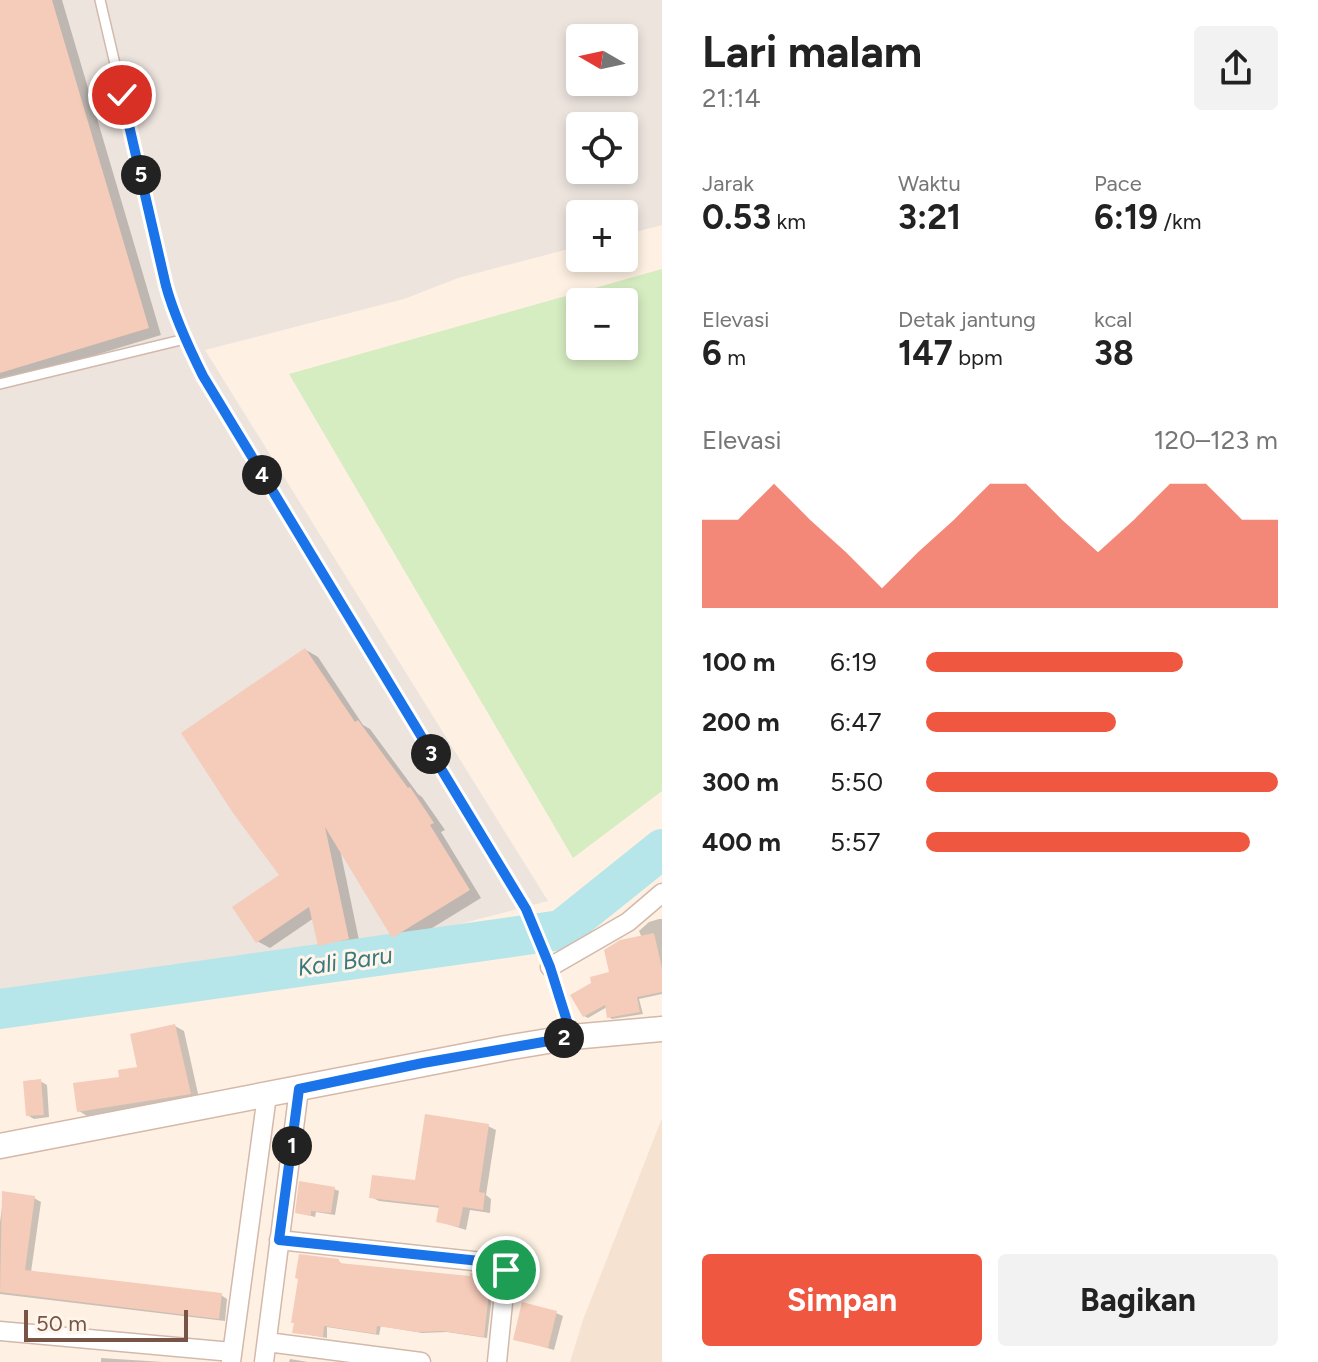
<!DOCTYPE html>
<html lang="id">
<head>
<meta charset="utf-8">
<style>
  :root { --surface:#fff; --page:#f2f2f2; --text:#222; --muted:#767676; --accent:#f05740 }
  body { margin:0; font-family:Figtree,sans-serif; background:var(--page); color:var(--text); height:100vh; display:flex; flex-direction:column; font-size:30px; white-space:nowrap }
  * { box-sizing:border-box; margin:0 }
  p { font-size:26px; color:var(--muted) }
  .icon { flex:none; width:44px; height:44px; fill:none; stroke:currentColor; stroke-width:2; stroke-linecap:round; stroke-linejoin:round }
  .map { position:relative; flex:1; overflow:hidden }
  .details { display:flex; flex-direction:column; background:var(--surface); width:656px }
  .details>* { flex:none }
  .needle { width:52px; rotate:279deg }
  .fabs { position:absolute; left:566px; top:24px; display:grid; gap:16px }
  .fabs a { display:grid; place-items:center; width:72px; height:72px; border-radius:8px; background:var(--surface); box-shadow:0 4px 12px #0003; font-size:40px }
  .scale { position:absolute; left:24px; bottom:20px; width:164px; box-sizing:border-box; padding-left:8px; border:4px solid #785447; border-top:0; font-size:22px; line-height:28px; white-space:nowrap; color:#785447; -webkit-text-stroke:6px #fff5eb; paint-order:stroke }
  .pin { position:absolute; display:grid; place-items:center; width:68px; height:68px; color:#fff; margin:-34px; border:4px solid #fff; border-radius:50%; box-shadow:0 2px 8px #0007 }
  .km { position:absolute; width:40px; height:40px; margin:-20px; border-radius:50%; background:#222; color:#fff; font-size:22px; line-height:40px; text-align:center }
  .round { display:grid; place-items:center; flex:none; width:84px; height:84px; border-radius:8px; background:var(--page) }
  .overview { display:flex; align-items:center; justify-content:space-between; height:136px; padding:0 40px }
  h1 { font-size:44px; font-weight:700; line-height:60px }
  .stats { display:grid; grid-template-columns:repeat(3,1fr); gap:12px; height:136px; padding:8px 40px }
  .stats div { display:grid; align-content:center }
  .stats b { font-size:34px; font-weight:700 }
  .stats small { font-size:22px; font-weight:400 }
  .stats p { font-size:22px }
  .chart { height:224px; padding:16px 40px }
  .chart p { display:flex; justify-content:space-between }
  .chart svg { width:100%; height:144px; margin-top:8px; fill:var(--accent); opacity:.7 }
  .action { display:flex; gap:16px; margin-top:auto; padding:16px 40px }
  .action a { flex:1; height:92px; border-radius:8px; background:var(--accent); color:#fff; font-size:32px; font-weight:700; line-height:92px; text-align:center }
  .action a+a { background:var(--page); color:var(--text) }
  ul { padding:0 40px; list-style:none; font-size:26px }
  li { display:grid; grid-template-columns:128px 96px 1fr; align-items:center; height:60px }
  li i { height:20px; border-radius:10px; background:var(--accent) }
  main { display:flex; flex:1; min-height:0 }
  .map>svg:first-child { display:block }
</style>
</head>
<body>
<main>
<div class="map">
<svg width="662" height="1362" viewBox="0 0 662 1362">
  <rect width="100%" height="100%" fill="#fef1e3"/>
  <!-- residential -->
  <path fill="#f6e2d1" d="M662,1118v244h-92l13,-42z"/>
  <!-- industrial -->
  <path fill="#ede4de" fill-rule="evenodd" d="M0,0h662v225l-38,10v-21h-44v32l-122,32 -54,21 -199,51 343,551 -342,89 -206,7zM580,38h44v44h-44zM580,126h44v44h-44z"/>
  <!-- green -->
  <path fill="#d6ecc1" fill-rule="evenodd" d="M662,269v522l-89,67 -284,-484zM580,302h44v44h-44z"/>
  <!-- shadow -->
  <path fill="#0003" d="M0,0h62l99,335 -161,49z
    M306,650l12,7 45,68 7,4 48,65 4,3 23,33 -4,2 40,66 -75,46 -13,-8 -53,-87 20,96 -28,7 -13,-7 -5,-27 -44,30 -13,-7 25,-65z
    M659,919h3v75l-23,5 4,15 -31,5 -3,-2 -2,-10 -19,11 -4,-2 27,-42 31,-36 -3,-7 10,-9z
    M175,1026l9,5 15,67 -112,18 -8,-5 61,-43z
    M40,1081l7,4 2,32 -15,2 -7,-4z
    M488,1126l8,4 -10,65 5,4 -1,14 -20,-3 -4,20 -28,-9 3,-13 -62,-7 -8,-4 46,-14z
    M334,1189l5,2 -4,24 -19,-3 -1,5 -18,-5z
    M4,1193l30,5 7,4 -10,70 190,23 6,4 -2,22 -225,-27v-72z
    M339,1261l3,4 130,13 19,-1 3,2 -7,59 -40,-6 -25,1 -41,-7 -2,9 -52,-8v11l-33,-6z
    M556,1313l7,3 -9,34 -38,-11z
    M101,1358l62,4h-62z
    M290,1359l18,3h1h-20z"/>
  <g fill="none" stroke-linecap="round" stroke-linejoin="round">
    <!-- river -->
    <path stroke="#b6e6e9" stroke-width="40" d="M0,1009l561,-79 101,-81"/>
  </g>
  <!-- building -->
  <path fill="#f5cbb9" d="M0,0h52l97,328 -149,45z
    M305,648l50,74 3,-2 50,68 2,-1 24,36 -4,2 40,65 -78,48 -67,-111 24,112 -31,7 -9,-39 -53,36 -24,-36 47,-32 -46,-62 -52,-80z
    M654,933l8,35v24l-25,5 3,15 -33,6 -2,-13 -22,12 -13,-22 21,-12 -1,-6 19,-5 -5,-22 16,-10z
    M175,1024l16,70 -114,18 -4,-29 46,-6 -1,-7 19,-3 -7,-33z
    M41,1079l3,36 -18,1 -3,-35z
    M425,1114l64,10 -10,68 6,1 -2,17 -20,-3 -4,20 -23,-5 3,-16 -70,-8 3,-23 43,5z
    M299,1181l36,6 -4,26 -20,-2v5l-16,-3z
    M2,1191l33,5 -10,74 197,23 -3,26 -219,-27z
    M299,1254l40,5v4l131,13v-3l21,2 -7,62 -42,-6 -25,1 -40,-6 -1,8 -52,-8 -1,11 -31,-4 2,-10h-3l7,-44 -3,-1z
    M522,1302l35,9 -9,37 -35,-8z"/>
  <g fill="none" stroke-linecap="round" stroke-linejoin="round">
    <!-- lane casing -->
    <g stroke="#d2b9ab" stroke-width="12">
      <path id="lane" d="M100,0l73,312 30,64 323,533 24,58 22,68
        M0,384l185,-45"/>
    </g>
    <!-- street casing -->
    <g stroke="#d2b9ab" stroke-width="21">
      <path id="street" d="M550,967l78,-45 34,-29
        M279,1240l222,24 5,9 -9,89
        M0,1331l232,21
        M267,1342l154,20
        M231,1362l36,-267
        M264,1362l35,-273"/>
    </g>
    <!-- secondary casing -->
    <g stroke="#d5b8a9" stroke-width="27">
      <path id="secondary" d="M0,1146l506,-98 66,-11 90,-8"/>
    </g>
    <!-- lane -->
    <use href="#lane" stroke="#fff" stroke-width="9"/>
    <!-- street -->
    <use href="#street" stroke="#fff" stroke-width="18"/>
    <!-- secondary -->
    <use href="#secondary" stroke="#fff" stroke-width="24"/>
  </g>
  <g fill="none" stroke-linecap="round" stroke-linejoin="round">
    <!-- route casing -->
    <g stroke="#fff" stroke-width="16">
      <path id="route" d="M122,95l44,191c9,32 22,60 37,90l323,533 24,58 22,70 -149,26 -124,26 -20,151 220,23 7,7"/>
    </g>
    <!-- route -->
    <use href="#route" stroke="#1a73e8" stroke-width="10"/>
  </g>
  <g text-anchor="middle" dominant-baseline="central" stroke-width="6" stroke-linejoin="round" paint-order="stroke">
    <!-- water labels -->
    <g font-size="24" font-style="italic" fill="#3a797e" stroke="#fff5eb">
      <text transform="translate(345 961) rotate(-8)">Kali Baru</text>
    </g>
  </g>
</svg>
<div class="fabs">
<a><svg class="needle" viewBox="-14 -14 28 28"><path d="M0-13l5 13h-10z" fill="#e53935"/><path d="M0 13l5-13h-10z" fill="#767676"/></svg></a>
<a><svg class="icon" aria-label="locate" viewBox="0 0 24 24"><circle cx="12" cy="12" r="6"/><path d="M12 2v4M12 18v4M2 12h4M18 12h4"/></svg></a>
<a>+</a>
<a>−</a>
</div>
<div class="scale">50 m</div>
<div class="pin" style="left:506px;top:1270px;background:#1e9e55"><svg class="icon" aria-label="arrive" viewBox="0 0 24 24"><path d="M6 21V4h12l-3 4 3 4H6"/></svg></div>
<div class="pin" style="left:122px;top:95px;background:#d93025"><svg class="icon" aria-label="check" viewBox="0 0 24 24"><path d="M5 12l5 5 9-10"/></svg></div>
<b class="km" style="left:292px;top:1146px">1</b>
<b class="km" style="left:564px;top:1038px">2</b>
<b class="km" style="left:431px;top:754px">3</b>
<b class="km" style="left:262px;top:475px">4</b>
<b class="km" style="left:141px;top:175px">5</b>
</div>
<section class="details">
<div class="overview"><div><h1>Lari malam</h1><p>21:14</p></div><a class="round"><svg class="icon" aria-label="share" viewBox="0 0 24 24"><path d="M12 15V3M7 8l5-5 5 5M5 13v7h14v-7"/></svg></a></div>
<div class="stats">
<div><p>Jarak</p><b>0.53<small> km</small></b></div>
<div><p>Waktu</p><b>3:21</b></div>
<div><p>Pace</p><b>6:19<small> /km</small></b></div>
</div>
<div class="stats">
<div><p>Elevasi</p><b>6<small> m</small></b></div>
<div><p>Detak jantung</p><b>147<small> bpm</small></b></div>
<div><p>kcal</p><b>38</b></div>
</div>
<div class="chart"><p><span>Elevasi</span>120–123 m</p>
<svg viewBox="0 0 160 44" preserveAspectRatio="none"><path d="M0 44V17L10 17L20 6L30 17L40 27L50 38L60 27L70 17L80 6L90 6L100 17L110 27L120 17L130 6L140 6L150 17L160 17V44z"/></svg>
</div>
<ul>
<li><b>100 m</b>6:19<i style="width:73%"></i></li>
<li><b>200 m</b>6:47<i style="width:54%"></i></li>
<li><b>300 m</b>5:50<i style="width:100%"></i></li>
<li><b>400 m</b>5:57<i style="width:92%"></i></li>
</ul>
<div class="action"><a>Simpan</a><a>Bagikan</a></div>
</section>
</main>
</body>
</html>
